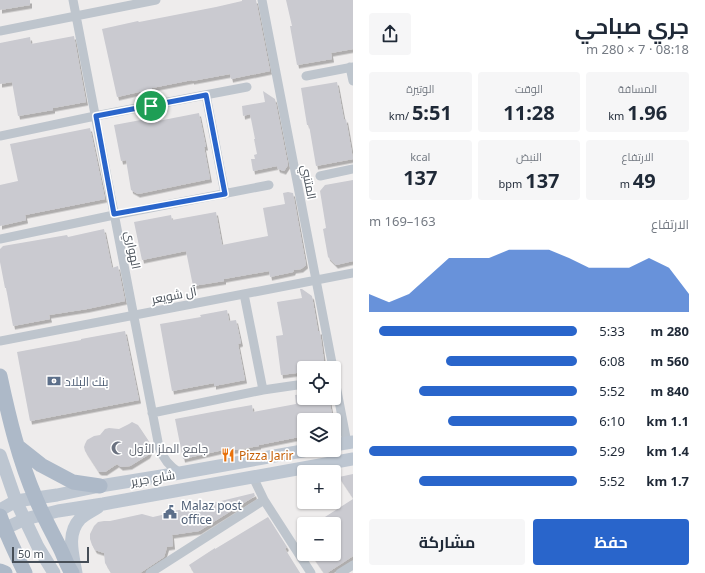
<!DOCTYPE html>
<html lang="ar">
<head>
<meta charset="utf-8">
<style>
  :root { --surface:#fff; --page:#f6f6f7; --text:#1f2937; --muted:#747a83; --accent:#2965cb }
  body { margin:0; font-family:"Noto Sans",Cairo,sans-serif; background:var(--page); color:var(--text); direction:rtl; height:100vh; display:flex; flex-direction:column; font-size:15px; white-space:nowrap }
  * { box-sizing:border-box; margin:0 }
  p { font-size:13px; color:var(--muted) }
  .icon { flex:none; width:22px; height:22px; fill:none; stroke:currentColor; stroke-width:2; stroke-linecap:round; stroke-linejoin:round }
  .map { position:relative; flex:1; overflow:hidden; direction:ltr }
  .panel { display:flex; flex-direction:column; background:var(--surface); width:352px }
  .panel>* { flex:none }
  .tools { position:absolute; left:297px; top:361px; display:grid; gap:8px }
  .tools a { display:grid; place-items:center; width:44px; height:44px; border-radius:4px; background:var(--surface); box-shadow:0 1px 3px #0004; font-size:20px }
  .scale { position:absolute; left:12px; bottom:10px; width:77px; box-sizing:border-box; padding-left:4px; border:2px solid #464e57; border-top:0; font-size:11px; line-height:14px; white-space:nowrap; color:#464e57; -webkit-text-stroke:3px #fff; paint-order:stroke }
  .pin { position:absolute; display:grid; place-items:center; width:34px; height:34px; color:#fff; margin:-17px; border:2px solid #fff; border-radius:50%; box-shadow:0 1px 4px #0007 }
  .round { display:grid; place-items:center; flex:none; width:42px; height:42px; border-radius:4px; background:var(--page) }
  .overview { display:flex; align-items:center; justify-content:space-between; height:68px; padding:0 16px }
  h1 { font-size:22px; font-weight:700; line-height:30px }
  .metrics { display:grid; grid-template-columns:repeat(3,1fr); gap:6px; height:68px; padding:4px 16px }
  .metrics div { display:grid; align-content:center; border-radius:4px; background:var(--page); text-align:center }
  .metrics b { font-size:20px; font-weight:700 }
  .metrics small { font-size:11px; font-weight:400 }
  .metrics p { font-size:11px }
  .chart { height:112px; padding:8px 16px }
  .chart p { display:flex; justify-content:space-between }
  .chart svg { width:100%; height:72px; margin-top:4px; fill:var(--accent); opacity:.7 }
  .primary-button { display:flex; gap:8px; margin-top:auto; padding:8px 16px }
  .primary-button a { flex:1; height:46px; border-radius:4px; background:var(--accent); color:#fff; font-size:16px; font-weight:700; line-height:46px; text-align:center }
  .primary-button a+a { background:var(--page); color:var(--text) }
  ul { padding:0 16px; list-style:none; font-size:13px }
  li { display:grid; grid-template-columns:64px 48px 1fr; align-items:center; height:30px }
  li i { height:10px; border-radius:5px; background:var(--accent) }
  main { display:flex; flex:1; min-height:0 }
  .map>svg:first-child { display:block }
</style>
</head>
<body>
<main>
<section class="panel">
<div class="overview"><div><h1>جري صباحي</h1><p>08:18 · 7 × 280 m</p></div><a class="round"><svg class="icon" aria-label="share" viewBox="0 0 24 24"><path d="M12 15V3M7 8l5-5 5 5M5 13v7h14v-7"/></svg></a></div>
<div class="metrics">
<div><p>المسافة</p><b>1.96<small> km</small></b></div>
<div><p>الوقت</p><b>11:28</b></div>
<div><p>الوتيرة</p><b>5:51<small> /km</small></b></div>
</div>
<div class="metrics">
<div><p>الارتفاع</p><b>49<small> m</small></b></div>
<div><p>النبض</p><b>137<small> bpm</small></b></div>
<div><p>kcal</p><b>137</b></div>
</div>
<div class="chart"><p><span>الارتفاع</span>163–169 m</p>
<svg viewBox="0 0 160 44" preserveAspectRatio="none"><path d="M0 44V33L10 38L20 33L30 22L40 11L50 11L60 11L70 6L80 6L90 6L100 11L110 17L120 17L130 17L140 11L150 17L160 33V44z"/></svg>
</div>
<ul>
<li><b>280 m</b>5:33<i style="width:95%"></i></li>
<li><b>560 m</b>6:08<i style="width:63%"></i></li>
<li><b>840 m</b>5:52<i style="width:76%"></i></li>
<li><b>1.1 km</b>6:10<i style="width:62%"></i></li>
<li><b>1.4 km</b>5:29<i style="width:100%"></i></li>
<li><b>1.7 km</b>5:52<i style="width:76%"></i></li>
</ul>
<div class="primary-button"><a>حفظ</a><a>مشاركة</a></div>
</section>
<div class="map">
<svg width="353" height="573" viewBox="0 0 353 573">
  <defs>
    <filter id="shadow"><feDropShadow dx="2" dy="3.5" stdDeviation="0" flood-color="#0004"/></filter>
  </defs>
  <rect width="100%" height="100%" fill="#eeecec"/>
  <!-- building -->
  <path fill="#cacad0" filter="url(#shadow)" d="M0,0h30v5l-30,5z
    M242,0h14l14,71 -39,8 -1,-5 -38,7v-1l-40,8v1l-35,8 -15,-68 36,-8 1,1 77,-15 26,-6z
    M286,0h67v49l-22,4 1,6 -35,6 -7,-39h2z
    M74,36l12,66 -33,6v2l-35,6 -6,-34 -12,2v-41l30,-6 1,7z
    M337,82l7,38 2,-1 7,40 -37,7 -7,-41h-2l-6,-37z
    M263,91l12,8 13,66 -4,6 -6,-2 -1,-3 -24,5 -2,-12h4l-1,-4 3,-1 -3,-15h1l-5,-25 -7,2 -1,-10 23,-4z
    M199,113l7,34h-2l6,32 -72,15 -7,-4 -5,-30 -5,1 -7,-36 43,-8 1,4z
    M90,128l15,71 -80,16 1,5 -26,6v-41l18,-4 -8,-37z
    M353,180v81l-17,4 -8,-8 -5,-28 3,-1 -6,-37 5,-6z
    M288,192l5,1 13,72 -5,4 -7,1 -1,2 -23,5 -1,-6 -45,8v2l-31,5 -7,-35 -44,9 -8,-38 37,-7 1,5 44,-8 6,33 46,-9 -5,-28 22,-4 -2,-11z
    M104,229l8,39 6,-2 7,35 -38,8 -38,6 1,4 -37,7 -7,-38h-1l-5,-26v-13l3,-3 64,-11 1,2z
    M300,289h2l10,7 6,35h2v1l5,36h-21v4l-23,3 -5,-39 7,-1 -6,-33 25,-4z
    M227,310l2,11 7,-1 5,23 -3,1 7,36 -31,6v-3l-42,8 -12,-67 41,-7 -1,-2z
    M125,331l14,69 -109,21 -13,-69 64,-12v-1z
    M304,394v4h25l4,22h-29v16l-45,9v1l-36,6v-2l-40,9 -8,-40 37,-7 40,-7 1,7 43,-8 -1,-9z
    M132,422l6,3 10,15 3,9 -3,6 -18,11 -9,1 -4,-3 -12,8h-5l-2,-1 -13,-20 -1,-4 1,-3 2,-4 7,-4 6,-1 5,-6 4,-1 10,1 10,-5z
    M353,474v24l-14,-21z
    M254,493l1,3 -56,35 -27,4 1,11 -6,1 -3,10 -24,16h-29l-6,-10 -1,-10 -9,-3 -3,-5 -2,-6v-5l4,-8 4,-4 6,-1h6l32,-7 11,3 13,-3v-2l26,-4z
    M353,499v57l-26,17h-3l-13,-19h23v-30h-20z
    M268,517l19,30 -2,2 15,24h-106l-5,-8 26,-17v1z"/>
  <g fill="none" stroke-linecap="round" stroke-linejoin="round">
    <!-- minor -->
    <path stroke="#bec5cd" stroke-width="9" d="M73,0l86,447c4,12 11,20 21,26
      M262,0l71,368
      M0,31l156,-31
      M350,67l3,14
      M306,76l47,-9
      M206,95l19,99
      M0,136l95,-20 152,-29
      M320,176l33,-7
      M0,239l114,-24 155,-30
      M244,294l19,96
      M0,341l353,-68
      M334,375l13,68
      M152,413l111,-23 41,-6
      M253,477l11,23 47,73
      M150,573l114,-73
      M340,573l13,-8"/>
    <!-- secondary -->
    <path stroke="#bdc6d1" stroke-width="13" d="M334,445l19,-3
      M0,455l16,46 22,46 16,26
      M0,510l16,-9 41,-6 43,-9 80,-13 128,-23
      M0,531l25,-12 33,-8 45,-7 250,-45
      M76,573c-3,-18 -10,-39 4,-54 5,-5 12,-8 18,-12"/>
    <!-- primary -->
    <path stroke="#adb9c8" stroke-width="15" d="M0,376c9,42 19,84 36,123 7,17 16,33 24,49 5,10 6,16 12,25
      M17,446l24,19 32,17 27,4
      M0,516c7,20 16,38 25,57
      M0,571l5,2"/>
  </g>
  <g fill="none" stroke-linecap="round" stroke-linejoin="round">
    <!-- route casing -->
    <g stroke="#fff" stroke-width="8">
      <path id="route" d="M206,95l19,99 -111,20 -18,-98z"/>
    </g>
    <!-- route -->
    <use href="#route" stroke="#2965cb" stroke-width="5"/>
  </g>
  <!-- icons -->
  <defs>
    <g id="bank-bare" transform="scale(1.08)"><path d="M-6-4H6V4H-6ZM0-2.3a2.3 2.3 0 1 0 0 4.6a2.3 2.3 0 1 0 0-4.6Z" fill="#5c6f8a" stroke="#fff" stroke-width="2.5" paint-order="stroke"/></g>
    <g id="mosque-bare" transform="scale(1.08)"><path d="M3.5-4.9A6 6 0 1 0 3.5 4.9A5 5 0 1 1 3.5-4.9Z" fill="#6b7280" stroke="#fff" stroke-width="2.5" paint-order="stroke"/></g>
    <g id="restaurant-bare" transform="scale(1.08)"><path d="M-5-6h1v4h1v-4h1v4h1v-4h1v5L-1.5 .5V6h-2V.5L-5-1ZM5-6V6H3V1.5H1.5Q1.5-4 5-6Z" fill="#e8710a" stroke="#fff" stroke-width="2.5" paint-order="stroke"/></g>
    <g id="civic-bare" transform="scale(1.08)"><path d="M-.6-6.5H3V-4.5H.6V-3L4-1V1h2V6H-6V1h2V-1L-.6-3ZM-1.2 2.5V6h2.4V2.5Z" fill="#5c6f8a" stroke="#fff" stroke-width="2.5" paint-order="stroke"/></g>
  </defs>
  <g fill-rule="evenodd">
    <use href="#bank-bare" x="54" y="381"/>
    <use href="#mosque-bare" x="118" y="448"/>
    <use href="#restaurant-bare" x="228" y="455"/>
    <use href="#civic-bare" x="170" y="512"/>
  </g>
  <g text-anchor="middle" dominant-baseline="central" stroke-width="3.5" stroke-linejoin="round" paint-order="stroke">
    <!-- street labels -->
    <g font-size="12" fill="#464e57" stroke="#fff">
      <text transform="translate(309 182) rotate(79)">المتنبي</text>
      <text transform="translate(133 250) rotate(79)">الهواري</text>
      <text transform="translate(174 295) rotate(-11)">آل شويعر</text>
      <text transform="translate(153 478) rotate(-9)">شارع جرير</text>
    </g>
    <!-- service labels -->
    <g font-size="12" fill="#4e5e75" stroke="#fff" text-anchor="start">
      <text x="65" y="381">بنك البلاد</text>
      <text x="181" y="505">Malaz post<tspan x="181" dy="14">office</tspan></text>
    </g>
    <!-- worship labels -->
    <g font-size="12" fill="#5b616d" stroke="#fff" text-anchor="start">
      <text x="129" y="448">جامع الملز الأول</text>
    </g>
    <!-- food labels -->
    <g font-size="12" fill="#c56008" stroke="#fff" text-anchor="start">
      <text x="239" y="455">Pizza Jarir</text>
    </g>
  </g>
</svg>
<div class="tools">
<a><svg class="icon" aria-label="locate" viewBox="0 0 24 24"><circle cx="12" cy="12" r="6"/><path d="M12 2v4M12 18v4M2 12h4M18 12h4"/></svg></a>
<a><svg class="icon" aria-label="layers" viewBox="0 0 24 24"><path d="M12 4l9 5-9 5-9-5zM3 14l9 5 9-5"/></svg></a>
<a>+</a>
<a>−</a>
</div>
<div class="scale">50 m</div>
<div class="pin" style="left:151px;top:106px;background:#1e9e55"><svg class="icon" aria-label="arrive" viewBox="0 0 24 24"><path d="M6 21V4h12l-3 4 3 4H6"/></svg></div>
</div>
</main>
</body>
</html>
